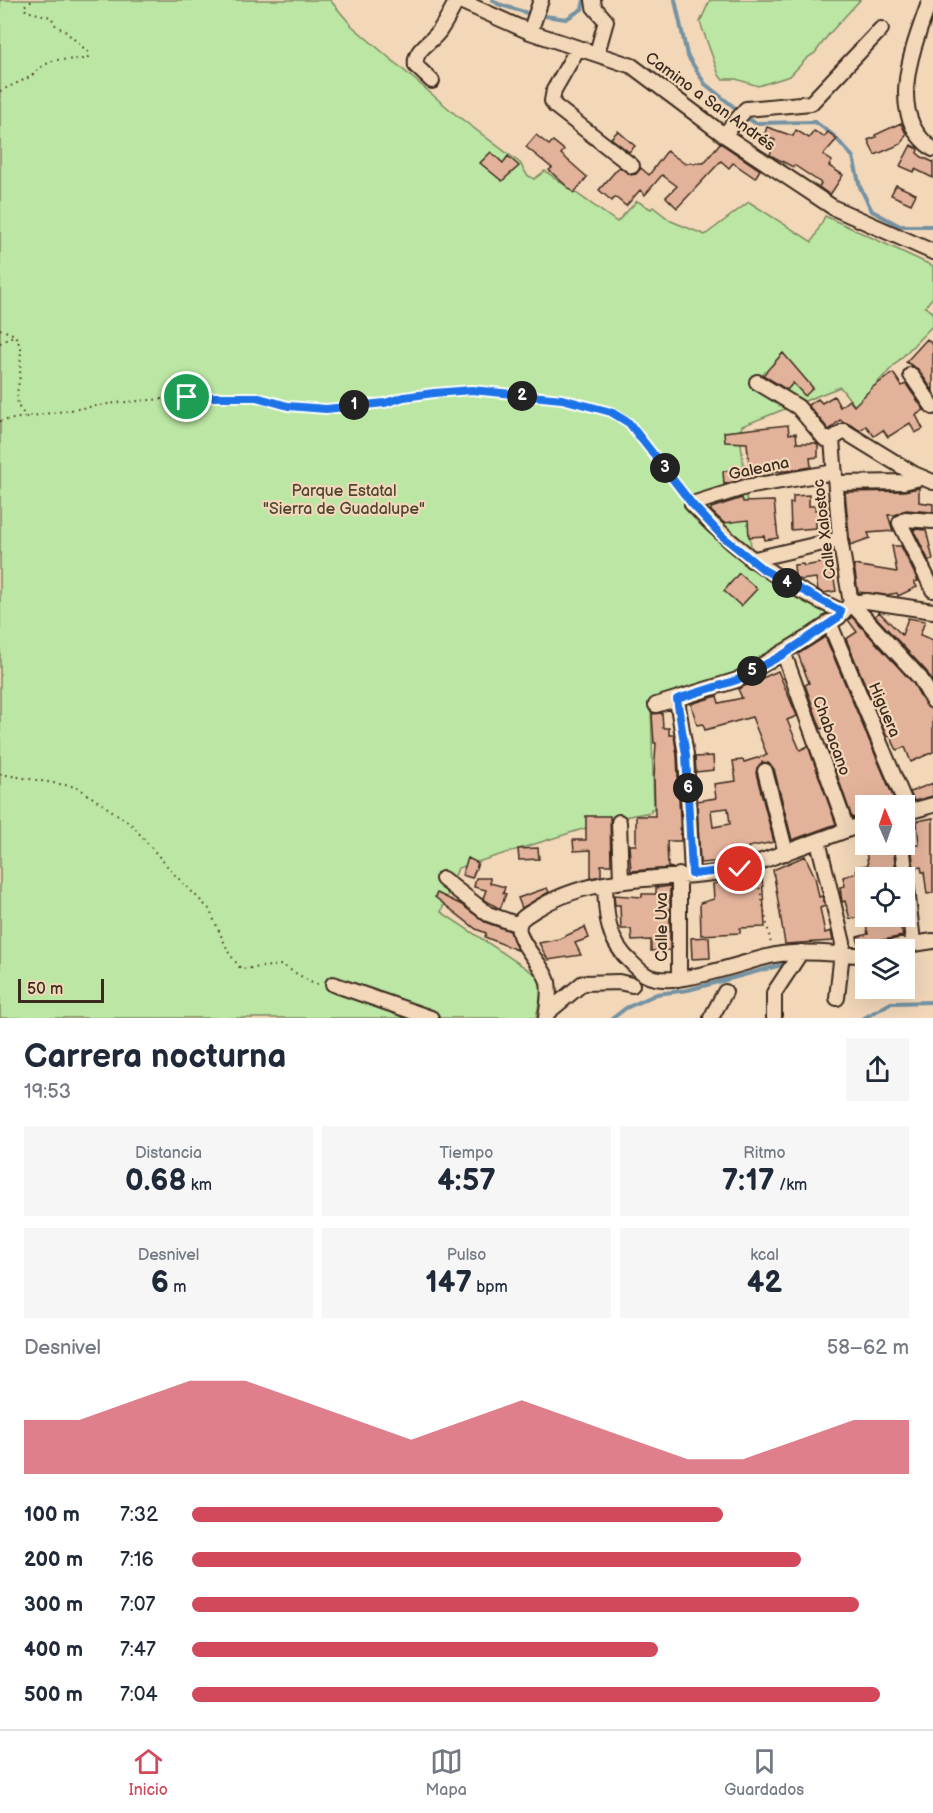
<!DOCTYPE html>
<html lang="es">
<head>
<meta charset="utf-8">
<style>
  :root { --surface:#fff; --page:#f6f6f7; --text:#1f2937; --muted:#747a83; --line:#e0e1e3; --accent:#d1495b }
  body { margin:0; font-family:"Balsamiq Sans",sans-serif; background:var(--page); color:var(--text); height:100vh; display:flex; flex-direction:column; font-size:22px; white-space:nowrap }
  * { box-sizing:border-box; margin:0 }
  p { font-size:20px; color:var(--muted) }
  .icon { flex:none; width:33px; height:33px; fill:none; stroke:currentColor; stroke-width:2; stroke-linecap:round; stroke-linejoin:round }
  .map { position:relative; height:1018px; overflow:hidden }
  .panel { display:flex; flex-direction:column; background:var(--surface); flex:1 }
  .panel>* { flex:none }
  .needle { width:39px; rotate:358deg }
  .fabs { position:absolute; left:855px; top:795px; display:grid; gap:12px }
  .fabs a { display:grid; place-items:center; width:60px; height:60px; border-radius:0px; background:var(--surface); box-shadow:0 6px 24px #0002; font-size:30px }
  .scale { position:absolute; left:18px; bottom:15px; width:86px; box-sizing:border-box; padding-left:6px; border:3px solid #3b2a1e; border-top:0; font-size:16px; line-height:21px; white-space:nowrap; color:#3b2a1e; -webkit-text-stroke:4px #f2d7b9; paint-order:stroke }
  .pin { position:absolute; display:grid; place-items:center; width:51px; height:51px; color:#fff; margin:-26px; border:3px solid #fff; border-radius:50%; box-shadow:0 2px 6px #0007 }
  .km { position:absolute; width:30px; height:30px; margin:-15px; border-radius:50%; background:#222; color:#fff; font-size:16px; line-height:30px; text-align:center }
  .round { display:grid; place-items:center; flex:none; width:63px; height:63px; border-radius:0px; background:var(--page) }
  .summary { display:flex; align-items:center; justify-content:space-between; height:102px; padding:0 24px }
  h1 { font-size:33px; font-weight:800; line-height:45px }
  .stats { display:grid; grid-template-columns:repeat(3,1fr); gap:9px; height:102px; padding:6px 24px }
  .stats div { display:grid; align-content:center; border-radius:0px; background:var(--page); text-align:center }
  .stats b { font-size:30px; font-weight:800 }
  .stats small { font-size:16px; font-weight:400 }
  .stats p { font-size:16px }
  .chart { height:168px; padding:12px 24px }
  .chart p { display:flex; justify-content:space-between }
  .chart svg { width:100%; height:108px; margin-top:6px; fill:var(--accent); opacity:.7 }
  ul { padding:0 24px; list-style:none; font-size:20px }
  li { display:grid; grid-template-columns:96px 72px 1fr; align-items:center; height:45px }
  li i { height:15px; border-radius:8px; background:var(--accent) }
  .tab-bar { display:flex; justify-content:space-around; align-items:center; height:84px; border-top:2px solid var(--line); background:var(--surface); font-size:16px; color:var(--muted) }
  .tab-bar a { display:grid; justify-items:center; gap:3px }
  .tab-bar .current { color:var(--accent) }
  .map>svg:first-child { display:block }
</style>
</head>
<body>
<div class="map">
<svg width="933" height="1018" viewBox="0 0 933 1018">
  <rect width="100%" height="100%" fill="#f2d7b9"/>
  <filter id="ink" filterUnits="userSpaceOnUse"><feTurbulence type="fractalNoise" baseFrequency=".0167" numOctaves="2"/><feDisplacementMap in="SourceGraphic" scale="12" xChannelSelector="R" yChannelSelector="G"/><feConvolveMatrix kernelMatrix="1 2 1 2 8 2 1 2 1" color-interpolation-filters="sRGB"/></filter>
  <g filter="url(#ink)">
    <!-- green -->
    <path fill="#bbe6a3" stroke="#7b8860" stroke-width="1.5" d="M0,0h330l22,26 103,88 65,49 7,12 7,4 11,-8 72,51 20,-21 14,8 2,-2 18,14 34,14 44,-33 63,40 13,-26 108,50v31l-8,10 8,5v13l-78,81 -15,-19 -98,39 -2,6 13,136 80,43 -33,29 -66,39 -83,26 3,104h-3v3l-33,6 -160,50 -17,44 103,68 -8,38h-536z
      M710,0h150l-31,34 -14,19 -8,5 -17,18 -32,10 -22,-7h-14l-3,-4 -19,-53z"/>
    <g fill="none" stroke-linecap="round" stroke-linejoin="round">
      <!-- stream -->
      <path stroke="#7492a3" stroke-width="4" d="M493,0l5,4 29,9
        M675,0l12,55 18,29 29,23
        M545,16l21,3 16,-10 2,-9
        M749,119l6,4 60,-1 18,13 20,22 7,30 12,24 28,15h33
        M613,1018l13,-10 31,-14 31,-4 97,-26
        M864,1018l27,-15 42,-1"/>
    </g>
    <!-- building -->
    <path fill="#e3b29a" stroke="#3b2a1e" stroke-width="1.5" fill-rule="evenodd" d="M901,123l5,11 -5,10 -26,11 -7,-15 8,-3 -1,-2z
      M767,127l26,9 3,-6 13,8 5,-7 10,6 4,-5 9,7 -14,16 9,6 -3,5 14,9 -13,20 -11,-8 2,-4 -27,-18 -1,2 -23,-12 5,-15 -11,-4z
      M618,131l17,15 -6,6 -18,-14z
      M536,135l13,10 4,-4 11,9 -3,4 26,23 -13,16 -25,-23 3,-2 -26,-21z
      M720,143l40,27 -5,8 -22,-15 -4,5 -8,-7 -44,47 -11,-11 11,-11 -15,-11 -17,20 -5,-5 -14,16 -11,-9 -3,4 -13,-11 20,-23 12,8 5,-1 5,-6 8,7 18,-24 17,12h20z
      M911,145l7,4 -1,4 5,4 11,5v16l-18,-9 -1,3 -14,-6z
      M491,152l12,11 5,-7 11,10 -17,15 -22,-18z
      M896,185l20,9 -5,10 -20,-9z
      M927,339l6,6v46l-15,-22 -12,-7z
      M783,353l30,35 -8,8 -12,-13 -6,7 -24,-15z
      M893,373l9,13 4,-2 18,26 -8,5 7,14 -8,4 -5,-10 -22,14 -5,-7 -9,6 -8,-10 -6,4 -20,-10 -11,10 -21,-25 10,-6 4,4 12,-7 6,11 9,-7 5,6 19,-19z
      M788,425l1,9 7,-1 1,10h19l2,2v12l-8,1 1,9 -24,4h-29l1,5 -35,8 -1,-13 23,-2 -1,-4h4l-2,-22 -22,-1 -1,-10z
      M919,488v14l14,2v8l-27,-2 -11,5h-7l5,16 -25,2 2,5 -20,7 -5,-53 59,-1z
      M809,495v11h6v4l14,-1v9l-13,1v9l-25,2 -1,-27h3v-7z
      M742,498l1,4 31,-1 4,37 -13,2 -1,-4 -15,1 -1,-17 -24,3 -13,-12v-3z
      M913,529l13,1 7,29 -4,2z
      M892,546h9l17,35 -4,1 3,5 -19,9 -1,-3 -11,2 -28,-3 -4,-27 43,7z
      M821,561l10,1 5,29 -13,2 -5,-3 -2,-12 -16,2 -5,-3 -1,-12 9,-1 1,2 17,-3z
      M739,573l18,16 -16,17 -17,-15z
      M879,612l23,23 6,-17 17,3 -5,14 13,5v43l-6,-11 -52,-56z
      M852,617l61,66 13,23 7,4v42l-22,10 -6,-15 -8,3 -7,-14 -3,1 -7,-16 5,-2 -9,-18 -3,2 -27,-64 11,-7 -9,-12z
      M825,637l2,4 70,165h-31v8l-14,4 -25,-72 7,-3 -6,-17 -7,3 -16,-44 4,-2 -11,-29z
      M778,671l19,45 -10,4 13,30 8,-4 28,78 -44,16 -18,-71 -6,-6 -6,-1 -5,6 -1,5 18,69 -26,5 2,9 -12,4 -38,3 -3,-62 19,-3 -2,-14 22,-3 -3,-20 10,-1 1,2 23,-7 -15,-38 -47,13 -2,-6 -6,1 -6,-21 26,-8 2,7 23,-5 -4,-9zM728,808l2,16 -17,3 -2,-17z
      M662,713l1,15h6v7h5l3,21 4,85h-14l1,26 5,1 -42,3 -2,-26h7v-29h19l-1,-39 2,-34h-2l-2,-29z
      M713,756l1,14 -18,2 -1,-15z
      M933,783v13l-19,5 -4,-9z
      M586,816h24l1,49h-10v11l-10,2v-28l-17,1 -1,-11h13z
      M933,818v75l-6,1 -3,-22h-2l-1,-5 -7,1 -3,-23h8l-2,-24z
      M865,844h12l1,5 15,-4 3,27 -30,6v37l-16,4 -5,-18 -3,1 -2,-15 5,-1 -2,-9 14,-4 -1,-6 12,-2z
      M538,848l1,11 -20,1 -1,-11z
      M805,856l10,21 4,20 3,-1 3,10 -5,2 5,25 6,-2 2,10 -48,3 -12,-74z
      M468,858l10,5 -6,15 -10,-3z
      M755,873l1,4 6,-3 3,53 -25,1v5l-39,2 -1,-32 14,-4 -1,-15z
      M476,878h14v5l15,4 -2,6 3,1 -6,15 -17,-10 3,-9 -12,-3z
      M670,886v64l-19,1v-11l-19,1 -1,-12h-10l-1,-24h-5l-1,-10 28,2v-3h14v-6z
      M547,888l2,4 -27,16 -4,-10z
      M437,893l25,12 23,17 25,9 7,19 -32,-13 1,-4 -10,-4 -41,-32z
      M864,916h34l5,20 -44,9 -2,-8 11,-3z
      M585,927l4,11 -14,5 6,12 -33,5 -9,-17 20,-4z
      M709,937l1,21 -18,1 -1,-21z"/>
    <g fill="none" stroke-linecap="round" stroke-linejoin="round">
      <!-- minor casing -->
      <g stroke="#3b2a1e" stroke-width="18">
        <path id="minor" d="M458,0l72,32 102,34 92,69 110,73 99,44
          M593,0l1,7 12,14 -9,32
          M930,0c-15,43 -47,115 3,149
          M530,32l11,-32
          M578,48l-24,42 -2,11 3,5 77,60
          M432,81l-16,-15c-3,-17 16,-23 24,-36 6,-9 12,-20 17,-30
          M724,135l22,-26 65,-6 70,-74
          M911,375l22,32
          M757,382l41,25 27,32h7
          M832,439l8,100 11,64
          M832,439l12,-8 70,43 19,8
          M835,472l-89,15 -54,17c43,46 91,82 149,107
          M836,483l68,-1 16,-4
          M933,521l-28,-2 -5,4 33,67
          M751,560l89,-21
          M851,603l69,75 13,23
          M829,622l80,190
          M784,654l63,175
          M677,700l9,55 6,119
          M656,705l81,-25 70,-42 32,-21 12,-14 16,-2 66,10
          M765,771l21,82
          M904,813l29,-8
          M619,822l2,59
          M818,841l25,102 -6,55
          M902,844l11,98
          M679,875v104
          M443,879l45,35 31,11
          M605,884c1,32 2,57 27,79 4,4 9,9 14,12 27,15 98,-14 129,-20 27,-5 55,-1 83,0l8,-3
          M875,950l58,-9
          M333,984l98,34
          M547,1013l36,-30 36,-1 13,3
          M546,1018c2,-12 4,-24 2,-36 -4,-17 -33,-41 -29,-57 1,-7 10,-11 16,-15 62,-40 136,-27 205,-41l126,-46
          M711,1018l14,-26
          M774,1018v-25l27,-41"/>
      </g>
      <!-- path -->
      <path stroke="#3b2a1e" stroke-width="2" stroke-dasharray="1.5 4.5" stroke-linecap="butt" d="M0,91l30,-14 11,-10 13,-7 29,-1 5,-2v-5l-23,-21 -9,-5 -5,-9 -25,-6 -2,-5 10,-6
        M0,329l15,6 6,13 -1,28 -3,17 1,13 9,12
        M0,343l15,-8
        M0,421l115,-18 72,-6h69l32,9 38,3 59,-6 31,-8 56,-5 90,9 49,13 18,11 55,71
        M0,774l77,13 54,37 43,50 35,35 20,44 12,16 41,-4 32,19h6
        M757,876l14,68"/>
      <!-- minor -->
      <use href="#minor" stroke="#f2d7b9" stroke-width="14"/>
    </g>
  </g>
  <g fill="none" stroke-linecap="round" stroke-linejoin="round" filter="url(#ink)">
    <!-- route casing -->
    <g stroke="#fff" stroke-width="12">
      <path id="route" d="M187,397h69l32,9 38,3 59,-6 19,-6 30,-4 38,-3 90,9 49,13 18,11 63,81 30,32 42,34 77,41 -2,6 -55,37 -47,26 -60,19 9,56 6,119 48,-5"/>
    </g>
    <!-- route -->
    <use href="#route" stroke="#1a73e8" stroke-width="8"/>
  </g>
  <g text-anchor="middle" dominant-baseline="central" stroke-width="4.5" stroke-linejoin="round" paint-order="stroke">
    <!-- street labels -->
    <g font-size="16" fill="#3b2a1e" stroke="#f2d7b9">
      <text transform="translate(710 102) rotate(36)">Camino a San Andrés</text>
      <text transform="translate(759 469) rotate(-12)">Galeana</text>
      <text transform="translate(825 529) rotate(-97)">Calle Xalostoc</text>
      <text transform="translate(884 710) rotate(67)">Higuera</text>
      <text transform="translate(831 736) rotate(70)">Chabacano</text>
      <text transform="translate(662 927) rotate(-90)">Calle Uva</text>
    </g>
    <!-- park labels -->
    <g font-size="16" fill="#4e4632" stroke="#f2d7b9">
      <text x="344" y="491">Parque Estatal<tspan x="344" dy="18">"Sierra de Guadalupe"</tspan></text>
    </g>
  </g>
</svg>
<div class="fabs">
<a><svg class="needle" viewBox="-14 -14 28 28"><path d="M0-13l5 13h-10z" fill="#e53935"/><path d="M0 13l5-13h-10z" fill="#747a83"/></svg></a>
<a><svg class="icon" aria-label="locate" viewBox="0 0 24 24"><circle cx="12" cy="12" r="6"/><path d="M12 2v4M12 18v4M2 12h4M18 12h4"/></svg></a>
<a><svg class="icon" aria-label="layers" viewBox="0 0 24 24"><path d="M12 4l9 5-9 5-9-5zM3 14l9 5 9-5"/></svg></a>
</div>
<div class="scale">50 m</div>
<div class="pin" style="left:187px;top:397px;background:#1e9e55"><svg class="icon" aria-label="arrive" viewBox="0 0 24 24"><path d="M6 21V4h12l-3 4 3 4H6"/></svg></div>
<div class="pin" style="left:740px;top:869px;background:#d93025"><svg class="icon" aria-label="check" viewBox="0 0 24 24"><path d="M5 12l5 5 9-10"/></svg></div>
<b class="km" style="left:354px;top:405px">1</b>
<b class="km" style="left:522px;top:396px">2</b>
<b class="km" style="left:665px;top:468px">3</b>
<b class="km" style="left:787px;top:583px">4</b>
<b class="km" style="left:752px;top:671px">5</b>
<b class="km" style="left:688px;top:788px">6</b>
</div>
<section class="panel">
<div class="summary"><div><h1>Carrera nocturna</h1><p>19:53</p></div><a class="round"><svg class="icon" aria-label="share" viewBox="0 0 24 24"><path d="M12 15V3M7 8l5-5 5 5M5 13v7h14v-7"/></svg></a></div>
<div class="stats">
<div><p>Distancia</p><b>0.68<small> km</small></b></div>
<div><p>Tiempo</p><b>4:57</b></div>
<div><p>Ritmo</p><b>7:17<small> /km</small></b></div>
</div>
<div class="stats">
<div><p>Desnivel</p><b>6<small> m</small></b></div>
<div><p>Pulso</p><b>147<small> bpm</small></b></div>
<div><p>kcal</p><b>42</b></div>
</div>
<div class="chart"><p><span>Desnivel</span>58–62 m</p>
<svg viewBox="0 0 160 44" preserveAspectRatio="none"><path d="M0 44V22L10 22L20 14L30 6L40 6L50 14L60 22L70 30L80 22L90 14L100 22L110 30L120 38L130 38L140 30L150 22L160 22V44z"/></svg>
</div>
<ul>
<li><b>100 m</b>7:32<i style="width:74%"></i></li>
<li><b>200 m</b>7:16<i style="width:85%"></i></li>
<li><b>300 m</b>7:07<i style="width:93%"></i></li>
<li><b>400 m</b>7:47<i style="width:65%"></i></li>
<li><b>500 m</b>7:04<i style="width:96%"></i></li>
</ul>
</section>
<nav class="tab-bar">
<a class="current"><svg class="icon" aria-label="home" viewBox="0 0 24 24"><path d="M3 11l9-7 9 7M6 9v11h12V9"/></svg>Inicio</a>
<a><svg class="icon" aria-label="map" viewBox="0 0 24 24"><path d="M3 6l6-2 6 2 6-2v14l-6 2-6-2-6 2zM9 4v14M15 6v14"/></svg>Mapa</a>
<a><svg class="icon" aria-label="saved" viewBox="0 0 24 24"><path d="M7 4h10v16l-5-4-5 4z"/></svg>Guardados</a>
</nav>
</body>
</html>
